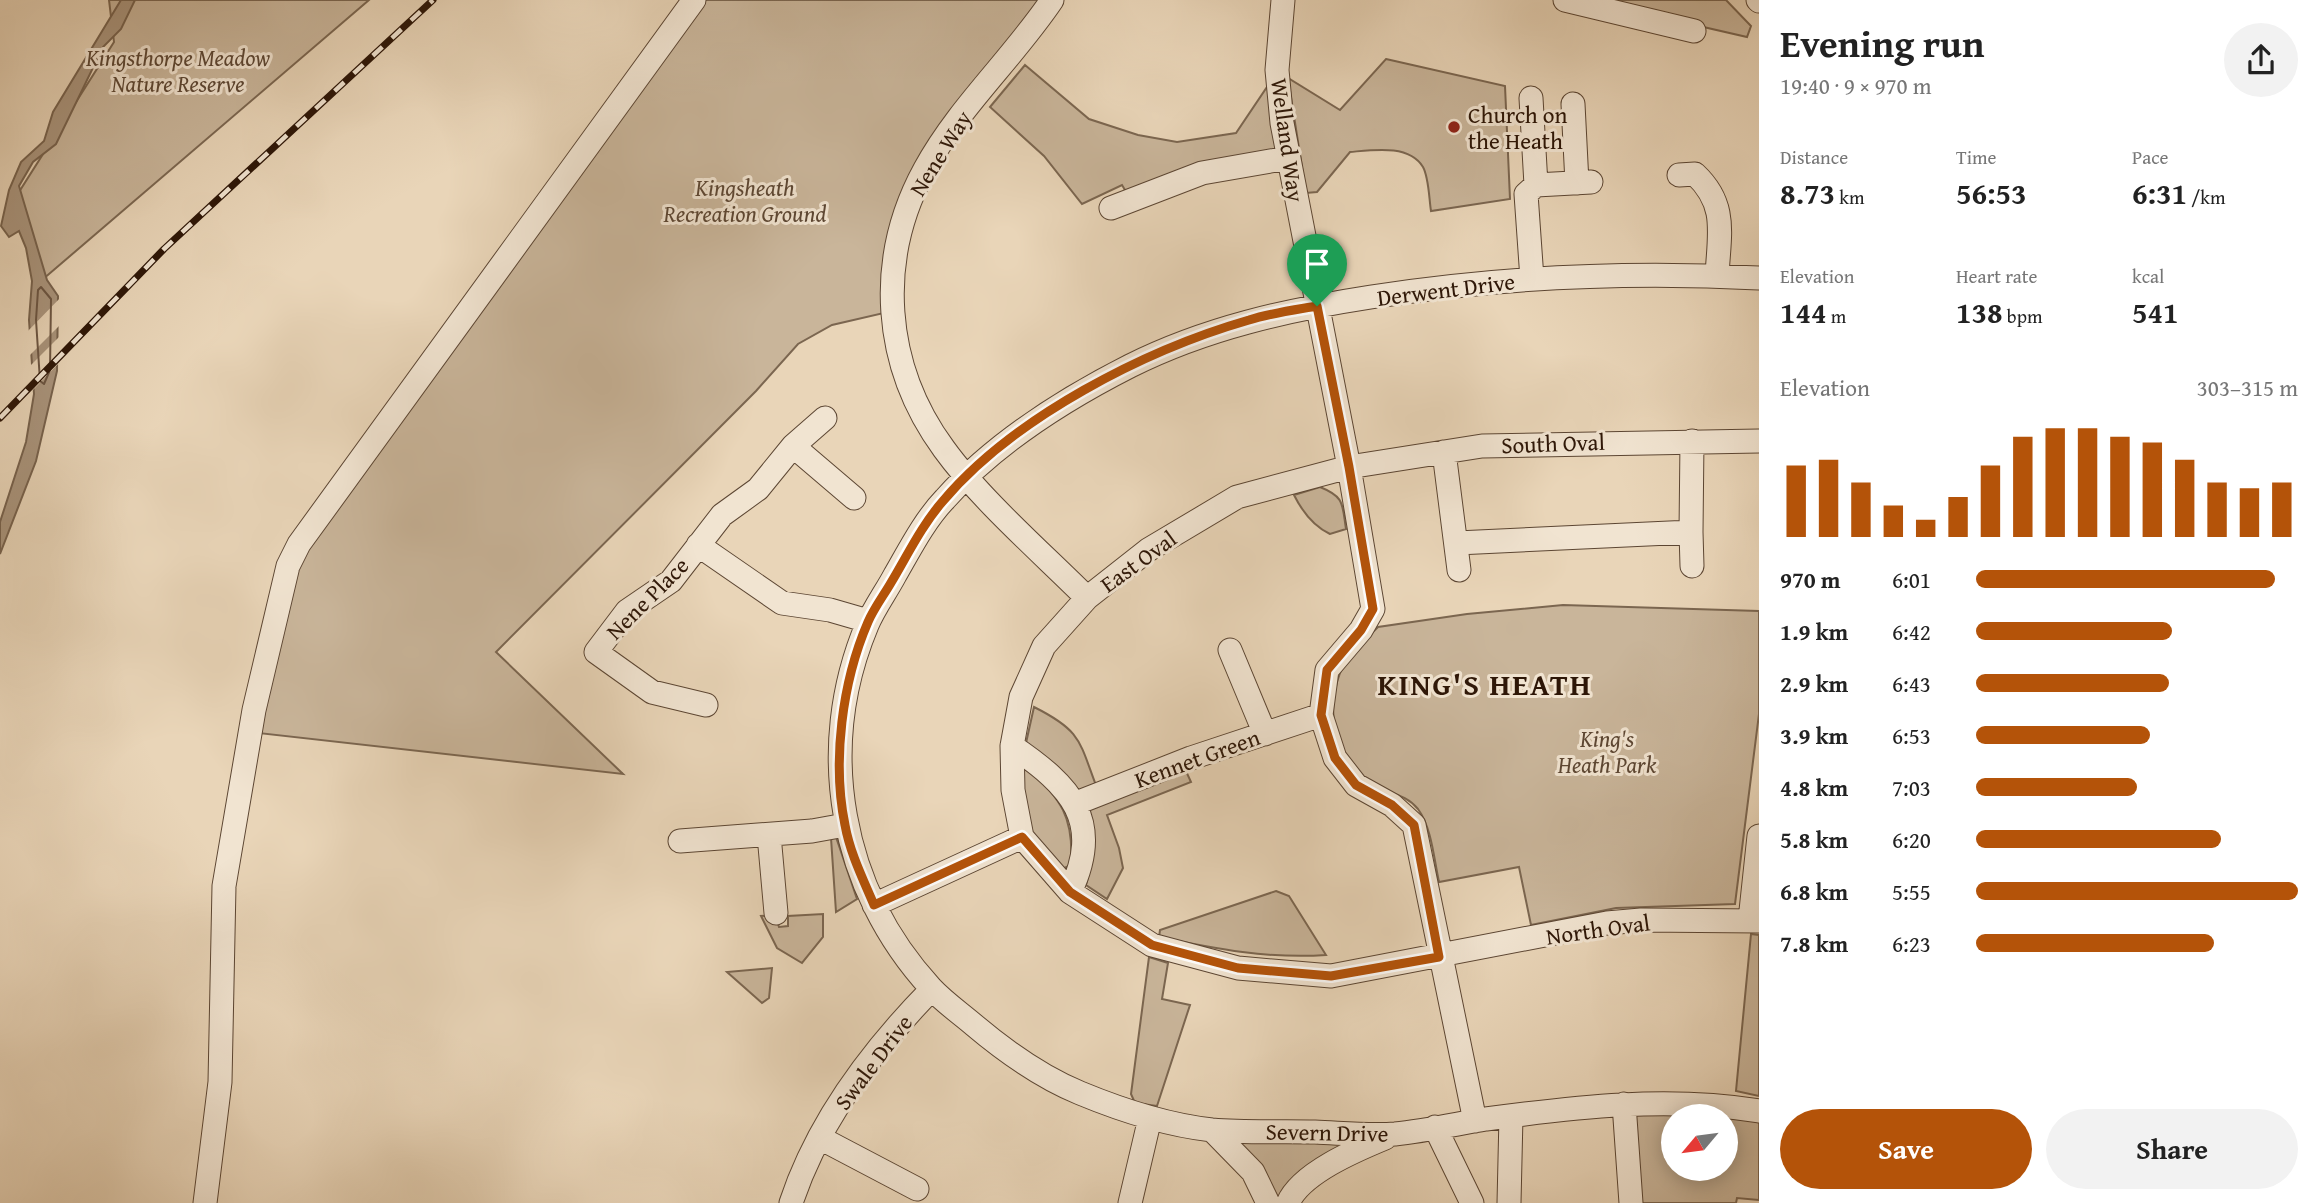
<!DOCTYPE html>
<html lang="en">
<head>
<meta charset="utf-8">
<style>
  :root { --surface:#fff; --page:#f2f2f2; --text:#222; --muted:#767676; --accent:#b45309 }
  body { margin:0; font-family:"Gentium Book Plus",serif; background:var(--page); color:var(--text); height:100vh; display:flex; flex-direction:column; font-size:26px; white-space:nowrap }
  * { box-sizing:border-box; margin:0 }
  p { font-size:23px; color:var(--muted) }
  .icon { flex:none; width:38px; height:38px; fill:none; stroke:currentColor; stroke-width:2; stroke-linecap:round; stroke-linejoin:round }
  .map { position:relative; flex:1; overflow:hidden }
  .details { display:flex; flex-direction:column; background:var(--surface); width:560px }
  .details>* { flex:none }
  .needle { width:46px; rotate:241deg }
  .controls { position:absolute; left:1661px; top:1104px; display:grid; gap:14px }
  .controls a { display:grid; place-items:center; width:77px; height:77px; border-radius:50%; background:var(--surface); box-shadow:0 4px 18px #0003; font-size:35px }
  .pin { position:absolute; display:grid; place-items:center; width:60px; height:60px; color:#fff; margin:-72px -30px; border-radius:50% 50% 50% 0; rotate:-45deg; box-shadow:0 0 7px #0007 }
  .pin .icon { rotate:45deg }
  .round { display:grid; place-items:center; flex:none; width:74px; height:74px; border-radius:37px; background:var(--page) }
  .summary { display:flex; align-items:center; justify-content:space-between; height:119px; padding:0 21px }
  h1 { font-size:38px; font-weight:700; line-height:52px }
  .stats { display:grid; grid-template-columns:repeat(3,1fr); gap:10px; height:119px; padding:7px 21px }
  .stats div { display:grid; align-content:center }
  .stats b { font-size:30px; font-weight:700 }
  .stats small { font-size:19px; font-weight:400 }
  .stats p { font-size:19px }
  .chart { height:196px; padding:14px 21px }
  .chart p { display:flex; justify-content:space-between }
  .chart svg { width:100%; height:126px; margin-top:7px; stroke:var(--accent); stroke-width:6 }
  .button { display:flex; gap:14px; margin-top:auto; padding:14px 21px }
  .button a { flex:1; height:80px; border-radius:42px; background:var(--accent); color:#fff; font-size:28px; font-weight:700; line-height:80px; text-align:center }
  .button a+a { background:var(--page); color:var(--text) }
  ul { padding:0 21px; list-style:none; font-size:23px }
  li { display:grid; grid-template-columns:112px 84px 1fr; align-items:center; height:52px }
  li i { height:18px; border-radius:9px; background:var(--accent) }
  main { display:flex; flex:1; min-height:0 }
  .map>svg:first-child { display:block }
</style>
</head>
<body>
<main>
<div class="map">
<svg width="1759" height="1203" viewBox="0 0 1759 1203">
  <rect width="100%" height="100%" fill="#e9d5b8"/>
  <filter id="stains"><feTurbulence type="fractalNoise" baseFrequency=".00286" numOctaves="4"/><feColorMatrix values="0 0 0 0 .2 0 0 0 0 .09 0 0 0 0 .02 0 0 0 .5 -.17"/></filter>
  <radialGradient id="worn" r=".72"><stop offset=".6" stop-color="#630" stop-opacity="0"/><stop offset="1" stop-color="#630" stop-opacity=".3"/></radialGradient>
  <!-- green -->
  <path fill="#c9b59a" stroke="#7b6650" stroke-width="2" fill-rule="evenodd" d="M109,0h260l-327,280 -23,-88 95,-150z
    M705,0h339l-105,132 -55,181 -52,12 -34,19 -42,47 -260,261 127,122 -365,-41 35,-165z
    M1586,0h140l25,26 -4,11z
    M1386,59l119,27 5,113 -79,12c-2,-12 -2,-33 -8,-44 -14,-23 -50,-17 -73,-15l-33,40 -11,1 -18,-115 52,32z
    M1025,65l64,54 49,16 39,7 59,-9 33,-49 9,60 -8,12 -142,39 -6,-10 -40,19 -38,-48 -54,-49z
    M1320,487c25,10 22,17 26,42l-16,5c-17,-8 -28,-23 -36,-39z
    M1563,605l196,6v103l-24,190 -119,4 -85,17 -12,-58 -80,15c-5,-22 -7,-54 -21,-73 -13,-16 -30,-15 -47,-25 -38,-21 -45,-74 -31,-111 7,-17 25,-33 38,-46l89,-13z
    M1034,707c48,24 45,34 63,81l-21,6 -50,-51z
    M1028,768c33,32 46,48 43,97l-11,5 -26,-32 -17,-66z
    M1185,769l6,13 -84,33 12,33 4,20 -16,31 -21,-14 5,-20 -9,-53z
    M836,837l21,62 -21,13 -5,-74z
    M1276,891l13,5 37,59c-57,4 -110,-6 -167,-18l1,-7z
    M823,914v23l-21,26 -25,-15 -16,-32 14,-1 4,12 9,-1v-10z
    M1751,934l8,1v161l-23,-5z
    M1149,957l19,6 -6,36 28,6 -33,101 -22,-3 -4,-9z
    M772,968l-3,30 -7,5 -35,-31z
    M1639,1113l82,2 38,7v78l-22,-2 -1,5h-102l-3,-83zM1673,1116h53v53h-53z
    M1233,1141h116l-71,60z"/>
  <!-- water -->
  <path fill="#a9947c" stroke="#77624d" stroke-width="2" d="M121,0h14l-14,29 -18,18 -47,97 -23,18 -14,24 28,94 11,16 -1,75 -21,90 -36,93v-32l26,-80 8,-48 -5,-74 3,-39 -6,-33 -7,-17 -10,6 -8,-11 8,-36 12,-28 23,-21 9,-29z"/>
  <!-- pier -->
  <path fill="#e9d5b8" d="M62,296l-1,28 -33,33 -2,-24z
    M61,335l-1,27 -29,30 -2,-25z"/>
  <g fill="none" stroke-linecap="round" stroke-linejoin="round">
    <!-- shore -->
    <path stroke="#6b5542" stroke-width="2" d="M41,287l10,12 -1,71 -6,14 -4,-3 -4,-61 2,-30z"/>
    <!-- minor casing -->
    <g stroke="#5c4633" stroke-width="25">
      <path id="minor" d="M1052,0c-39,58 -94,108 -127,169 -50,91 -42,197 19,280 37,51 98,104 143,149
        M1283,0l-6,70 5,53 67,344 24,142 -12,21 -34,40 -6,45 14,43 21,27 36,20 22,20 61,296
        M1565,0l129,31
        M1758,0l1,1
        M1531,98l5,87
        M1573,104l4,79
        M1679,175l16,-1c33,31 24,60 22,102
        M1111,208l91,-35 86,-15
        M1759,278c-130,-7 -259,-1 -388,19 -84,13 -165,31 -241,69 -67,34 -135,77 -185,133 -21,22 -35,50 -50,76 -9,17 -21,33 -28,50 -52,124 -27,264 64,363 13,14 29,25 43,37 32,27 67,52 106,68 41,17 87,32 132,37 34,3 69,1 103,2 26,1 54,4 80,2 30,-3 61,-10 91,-15 89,-12 183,-23 273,-8
        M1532,279l-6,-85 10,-9 55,-3
        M1759,441l-277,5 -133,21 -112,30 -89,53 -61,48 -43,48 -23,51 -9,49 1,44 9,47 48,55 82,53 86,23 93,8 276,-53 34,-3 118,1
        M793,446l61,52
        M1444,452l15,118
        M1691,532l1,34
        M1457,543l234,-11 1,-91
        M698,545l84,58 48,7 38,11
        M1230,650l35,84
        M706,705l-54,-13 -56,-40 31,-41 44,-30 51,-66 36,-26 35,-43 32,-28
        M1012,746c59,40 92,75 58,146
        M1074,804l117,-46 130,-43
        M769,835l7,78
        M680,841l132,-10 33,-6
        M874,905l148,-68
        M1750,920l9,-84
        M1624,1104l7,99
        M1435,1127l37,76
        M1212,1130l41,42 15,31
        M820,1138l97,51
        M205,1203l15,-121 4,-196 30,-176 34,-144 11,-22 395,-544
        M791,1203c27,-82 81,-153 141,-214
        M1130,1203l20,-85
        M1288,1203c13,-30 68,-53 97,-65
        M1509,1203l2,-87"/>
    </g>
    <!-- minor -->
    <use href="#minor" stroke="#f1e4d1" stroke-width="23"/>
    <!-- rail casing -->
    <g stroke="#2d1607" stroke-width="7">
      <path id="rail" d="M0,418l164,-169 269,-249"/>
    </g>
    <!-- rail -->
    <use href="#rail" stroke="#f1e4d1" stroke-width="4.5" stroke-dasharray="13" stroke-linecap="butt"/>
  </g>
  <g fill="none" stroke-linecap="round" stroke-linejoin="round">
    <!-- route casing -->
    <g stroke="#fff" stroke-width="14">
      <path id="route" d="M1317,306l32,161 24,142 -12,21 -34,40 -6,45 14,43 21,27 36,20 22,20 25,132 -108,19 -93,-8 -86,-23 -82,-53 -48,-55 -148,68c-11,-26 -24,-52 -29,-80 -13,-63 -3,-143 23,-203 6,-14 16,-27 24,-41 16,-27 30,-56 51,-80 71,-84 202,-151 306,-181 22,-7 45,-10 68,-14z"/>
    </g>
    <!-- route -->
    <use href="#route" stroke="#b45309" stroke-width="9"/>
  </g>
  <!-- markers -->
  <circle fill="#8f2418" stroke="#f1e4d1" stroke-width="2.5" cx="1454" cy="127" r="7"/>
  <g text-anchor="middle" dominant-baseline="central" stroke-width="6" stroke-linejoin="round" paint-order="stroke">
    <!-- park labels -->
    <g font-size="23" font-style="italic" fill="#5c4633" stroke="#f1e4d1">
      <text x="178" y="57">Kingsthorpe Meadow<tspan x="178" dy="26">Nature Reserve</tspan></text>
      <text x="745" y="187">Kingsheath<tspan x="745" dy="26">Recreation Ground</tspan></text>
      <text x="1607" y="738">King's<tspan x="1607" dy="26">Heath Park</tspan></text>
    </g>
    <!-- poi labels -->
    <g font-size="23" fill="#2d1607" stroke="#f1e4d1" text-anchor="start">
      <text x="1468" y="114">Church on<tspan x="1468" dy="26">the Heath</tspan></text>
    </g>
    <!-- street labels -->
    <g font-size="23" fill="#2d1607" stroke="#f1e4d1">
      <text transform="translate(1288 140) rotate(82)">Welland Way</text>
      <text transform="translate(940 153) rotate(-58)">Nene Way</text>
      <text transform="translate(1446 289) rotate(-7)">Derwent Drive</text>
      <text transform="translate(1553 443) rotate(-2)">South Oval</text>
      <text transform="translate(1138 561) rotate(-36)">East Oval</text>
      <text transform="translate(647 598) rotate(-45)">Nene Place</text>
      <text transform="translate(1197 758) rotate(-20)">Kennet Green</text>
      <text transform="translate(1598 929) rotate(-8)">North Oval</text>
      <text transform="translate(873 1062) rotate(-53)">Swale Drive</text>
      <text transform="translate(1327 1132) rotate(1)">Severn Drive</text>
    </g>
    <!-- district labels -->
    <g font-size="30" font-weight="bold" letter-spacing="2" fill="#2d1607" stroke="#f1e4d1">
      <text x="1485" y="684">KING'S HEATH</text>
    </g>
  </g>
  <rect width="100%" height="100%" filter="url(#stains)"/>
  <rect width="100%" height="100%" fill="url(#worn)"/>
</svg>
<div class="controls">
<a><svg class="needle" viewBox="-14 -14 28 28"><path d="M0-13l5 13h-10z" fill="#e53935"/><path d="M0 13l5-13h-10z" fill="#767676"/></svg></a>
</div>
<div class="pin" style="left:1317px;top:306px;background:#1e9e55"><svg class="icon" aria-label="arrive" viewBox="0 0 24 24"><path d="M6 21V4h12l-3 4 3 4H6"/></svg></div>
</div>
<section class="details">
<div class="summary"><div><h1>Evening run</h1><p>19:40 · 9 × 970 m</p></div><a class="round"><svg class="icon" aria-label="share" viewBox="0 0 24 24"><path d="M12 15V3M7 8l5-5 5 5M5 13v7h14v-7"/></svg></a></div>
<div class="stats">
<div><p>Distance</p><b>8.73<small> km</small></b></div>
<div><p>Time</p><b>56:53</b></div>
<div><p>Pace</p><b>6:31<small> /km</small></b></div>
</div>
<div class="stats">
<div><p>Elevation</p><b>144<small> m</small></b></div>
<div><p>Heart rate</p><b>138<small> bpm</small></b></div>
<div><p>kcal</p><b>541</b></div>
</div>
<div class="chart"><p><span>Elevation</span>303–315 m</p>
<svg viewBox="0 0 160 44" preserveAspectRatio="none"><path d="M5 44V19M15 44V17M25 44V25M35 44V33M45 44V38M55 44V30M65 44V19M75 44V9M85 44V6M95 44V6M105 44V9M115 44V11M125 44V17M135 44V25M145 44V27M155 44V25"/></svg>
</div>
<ul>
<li><b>970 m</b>6:01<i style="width:93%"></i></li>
<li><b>1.9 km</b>6:42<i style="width:61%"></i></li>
<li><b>2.9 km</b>6:43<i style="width:60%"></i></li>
<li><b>3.9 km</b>6:53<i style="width:54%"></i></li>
<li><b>4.8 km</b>7:03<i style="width:50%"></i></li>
<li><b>5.8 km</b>6:20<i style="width:76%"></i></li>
<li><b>6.8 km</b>5:55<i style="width:100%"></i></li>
<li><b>7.8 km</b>6:23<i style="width:74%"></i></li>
</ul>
<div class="button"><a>Save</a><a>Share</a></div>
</section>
</main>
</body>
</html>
